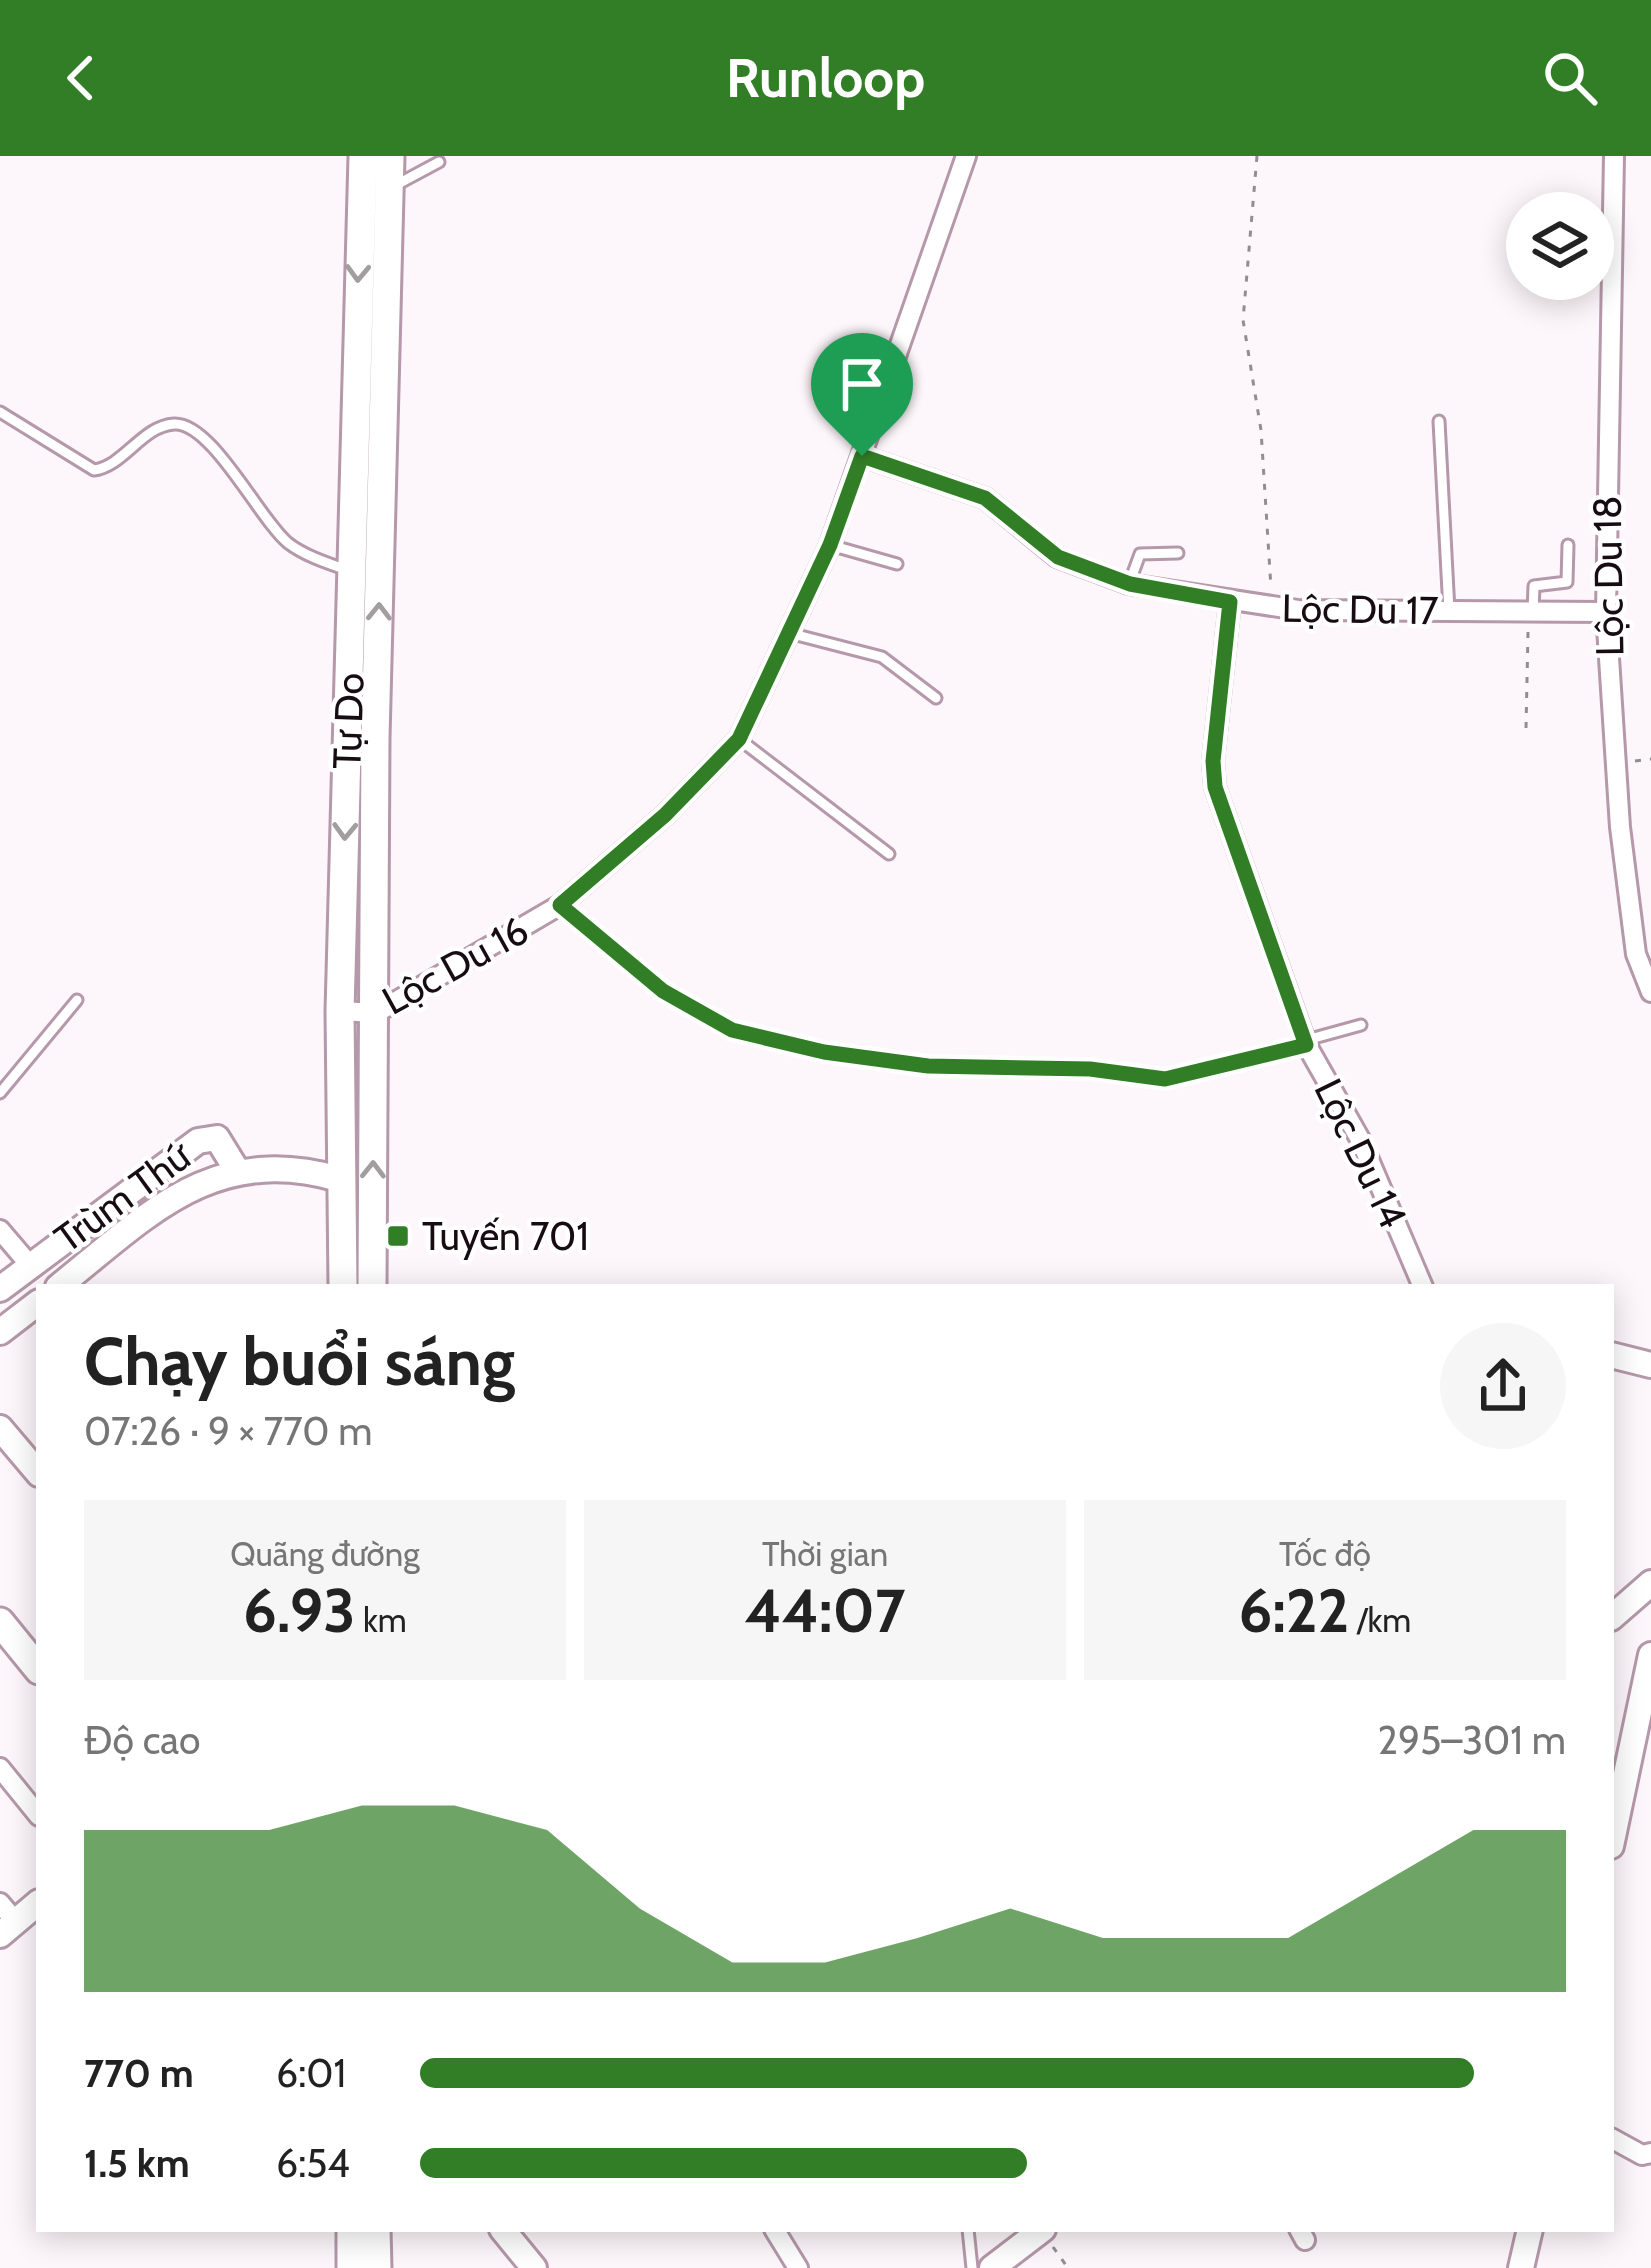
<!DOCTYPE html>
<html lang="vi">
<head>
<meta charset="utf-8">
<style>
  :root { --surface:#fff; --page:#f6f6f6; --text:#222; --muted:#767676; --accent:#327e26 }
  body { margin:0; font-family:Cabin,sans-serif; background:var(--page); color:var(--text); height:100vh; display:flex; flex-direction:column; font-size:45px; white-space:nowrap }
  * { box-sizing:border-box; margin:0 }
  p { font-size:39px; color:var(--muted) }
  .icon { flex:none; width:66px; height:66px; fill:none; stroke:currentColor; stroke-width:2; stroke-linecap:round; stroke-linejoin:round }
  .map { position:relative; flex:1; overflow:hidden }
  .sheet { position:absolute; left:36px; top:1128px; width:1578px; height:948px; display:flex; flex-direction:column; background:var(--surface); border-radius:0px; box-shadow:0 6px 30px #0003 }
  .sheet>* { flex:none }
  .fabs { position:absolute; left:1506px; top:36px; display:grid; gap:24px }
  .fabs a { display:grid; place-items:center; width:108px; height:108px; border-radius:50%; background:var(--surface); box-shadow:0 6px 30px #0003; font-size:60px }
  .pin { position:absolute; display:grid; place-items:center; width:102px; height:102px; color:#fff; margin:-123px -51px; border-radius:50% 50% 50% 0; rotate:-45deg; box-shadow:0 0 12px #0007 }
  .pin .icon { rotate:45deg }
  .round { display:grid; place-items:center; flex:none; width:126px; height:126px; border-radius:63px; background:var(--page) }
  .head { display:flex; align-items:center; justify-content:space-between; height:204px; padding:0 48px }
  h1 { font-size:66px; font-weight:700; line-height:90px }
  .figures { display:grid; grid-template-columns:repeat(3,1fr); gap:18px; height:204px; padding:12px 48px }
  .figures div { display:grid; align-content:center; border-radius:0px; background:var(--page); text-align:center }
  .figures b { font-size:60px; font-weight:700 }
  .figures small { font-size:33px; font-weight:400 }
  .figures p { font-size:33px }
  .chart { height:336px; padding:24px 48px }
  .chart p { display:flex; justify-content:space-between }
  .chart svg { width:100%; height:216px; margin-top:12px; fill:var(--accent); opacity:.7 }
  ul { padding:0 48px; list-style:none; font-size:39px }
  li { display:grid; grid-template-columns:192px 144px 1fr; align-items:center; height:90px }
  li i { height:30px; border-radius:15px; background:var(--accent) }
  header { display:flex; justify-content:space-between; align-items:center; height:156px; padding:0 48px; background:var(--accent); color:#fff; font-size:54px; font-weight:700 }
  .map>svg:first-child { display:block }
</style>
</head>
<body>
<header><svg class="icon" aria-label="back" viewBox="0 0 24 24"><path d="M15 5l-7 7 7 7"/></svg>Runloop<svg class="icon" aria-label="search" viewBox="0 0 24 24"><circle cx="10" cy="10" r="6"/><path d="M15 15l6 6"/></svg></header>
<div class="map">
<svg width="1651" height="2112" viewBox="0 0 1651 2112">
  <rect width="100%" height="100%" fill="#fdf6fa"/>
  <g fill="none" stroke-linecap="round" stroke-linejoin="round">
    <!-- lane casing -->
    <g stroke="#b598a9" stroke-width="15">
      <path id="lane" d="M396,29l43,-23
        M0,256l94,58c30,-4 48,-44 80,-46 38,-2 85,95 114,119 17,13 39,20 59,27
        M1439,265l10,190
        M830,389l67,19
        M1129,428l11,-30 38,-1
        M1533,456l1,-26 33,-4 1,-37
        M789,477l93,24 54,41
        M739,583l150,115
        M560,749l103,86 69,39 92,22 104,14 162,3 75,10 196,-54
        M0,937l77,-93
        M968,2073l4,39"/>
    </g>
    <!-- street casing -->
    <g stroke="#b598a9" stroke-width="24">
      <path id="street" d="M1614,0l-8,456 14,215 16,127 15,38
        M862,300l123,42 72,59 72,27 169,26 308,2
        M1230,446l-17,159 2,26 91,257 55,97 62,146
        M340,855l36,2 184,-108 105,-90 74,-76 91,-194 136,-389
        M0,1074l29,34
        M0,1612l39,48
        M0,1747l16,19
        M1611,1982l31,17 9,-2
        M774,2073l24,39
        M1299,2073l6,11"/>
    </g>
    <!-- secondary casing -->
    <g stroke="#b598a9" stroke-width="30">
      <path id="secondary" d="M58,1131c91,-73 155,-144 281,-108
        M0,1133l198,-148 19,-3 21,34
        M0,1176l39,-30
        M1611,1199l40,10
        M0,1272l39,46
        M1611,1462l40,-35
        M1611,1690l40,-191
        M0,1779l39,-33
        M502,2073l32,39
        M992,2112l51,-39
        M1521,2112l9,-39"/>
    </g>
    <!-- primary casing -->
    <g stroke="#b598a9" stroke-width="33">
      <path id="primary" d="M343,1131l-3,-276 23,-855
        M372,1131l3,-549 15,-582
        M0,1466l39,48
        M351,2073v39
        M376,2073l1,39"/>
    </g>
    <!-- path -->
    <path stroke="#948c91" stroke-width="3" stroke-dasharray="6 9" stroke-linecap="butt" d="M1257,0l-14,164 18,110 10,158
      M1526,572l2,-96
      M1635,605l16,-2
      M1053,2091l15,21"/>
    <!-- lane -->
    <use href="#lane" stroke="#fff" stroke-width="9"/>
    <!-- street -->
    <use href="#street" stroke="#fff" stroke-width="18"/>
    <!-- secondary -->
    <use href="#secondary" stroke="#fff" stroke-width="24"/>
    <!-- primary -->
    <use href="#primary" stroke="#fff" stroke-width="27"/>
  </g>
  <!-- one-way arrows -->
  <defs><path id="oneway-chevron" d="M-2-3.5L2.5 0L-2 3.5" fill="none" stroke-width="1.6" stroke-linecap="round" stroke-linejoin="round" transform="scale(3)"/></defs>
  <g stroke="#a29ea0">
    <use href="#oneway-chevron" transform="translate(358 117) rotate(92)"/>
    <use href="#oneway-chevron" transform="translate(379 456) rotate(-89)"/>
    <use href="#oneway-chevron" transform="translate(345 675) rotate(92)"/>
    <use href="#oneway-chevron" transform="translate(373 1014) rotate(-89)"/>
  </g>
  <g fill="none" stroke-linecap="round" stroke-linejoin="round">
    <!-- route casing -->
    <g stroke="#fff" stroke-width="24">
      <path id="route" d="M862,300l123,42 73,59 72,27 100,18 -17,159 2,26 91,258 -141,34 -75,-10 -162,-3 -104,-14 -92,-22 -69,-39 -103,-86 105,-90 74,-76 91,-194z"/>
    </g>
    <!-- route -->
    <use href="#route" stroke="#327e26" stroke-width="15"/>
  </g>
  <!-- markers -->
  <rect fill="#327e26" stroke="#fff" stroke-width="4.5" x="386" y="1068" width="24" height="24" rx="6"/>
  <g text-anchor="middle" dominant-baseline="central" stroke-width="9" stroke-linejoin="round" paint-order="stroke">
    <!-- street labels -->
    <g font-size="39" fill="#160c12" stroke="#fff">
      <text transform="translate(1608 420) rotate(-91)">Lộc Du 18</text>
      <text transform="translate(1360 453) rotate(1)">Lộc Du 17</text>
      <text transform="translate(348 565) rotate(-88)">Tự Do</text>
      <text transform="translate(455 809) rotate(-29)">Lộc Du 16</text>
      <text transform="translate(1361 997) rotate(64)">Lộc Du 14</text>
      <text transform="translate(122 1041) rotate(-36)">Trùm Thứ</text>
    </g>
    <!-- poi labels -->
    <g font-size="39" fill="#160c12" stroke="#fff" text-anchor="start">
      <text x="422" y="1080">Tuyến 701</text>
    </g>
  </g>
</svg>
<div class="fabs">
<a><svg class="icon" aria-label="layers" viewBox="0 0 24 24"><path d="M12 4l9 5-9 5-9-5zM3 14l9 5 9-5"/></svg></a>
</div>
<div class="pin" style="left:862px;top:300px;background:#1e9e55"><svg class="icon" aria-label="arrive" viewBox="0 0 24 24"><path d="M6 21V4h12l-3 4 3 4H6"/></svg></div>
<section class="sheet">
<div class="head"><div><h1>Chạy buổi sáng</h1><p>07:26 · 9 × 770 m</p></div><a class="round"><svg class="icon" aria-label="share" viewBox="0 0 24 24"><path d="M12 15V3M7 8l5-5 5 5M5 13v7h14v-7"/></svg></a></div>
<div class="figures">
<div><p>Quãng đường</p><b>6.93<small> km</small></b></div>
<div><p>Thời gian</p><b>44:07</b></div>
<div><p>Tốc độ</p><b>6:22<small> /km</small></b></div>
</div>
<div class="chart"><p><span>Độ cao</span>295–301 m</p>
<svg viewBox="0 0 160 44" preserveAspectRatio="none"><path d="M0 44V11L10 11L20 11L30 6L40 6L50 11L60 27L70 38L80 38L90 33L100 27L110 33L120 33L130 33L140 22L150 11L160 11V44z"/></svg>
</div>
<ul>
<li><b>770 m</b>6:01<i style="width:92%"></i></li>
<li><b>1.5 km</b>6:54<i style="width:53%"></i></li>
</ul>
</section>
</div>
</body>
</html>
